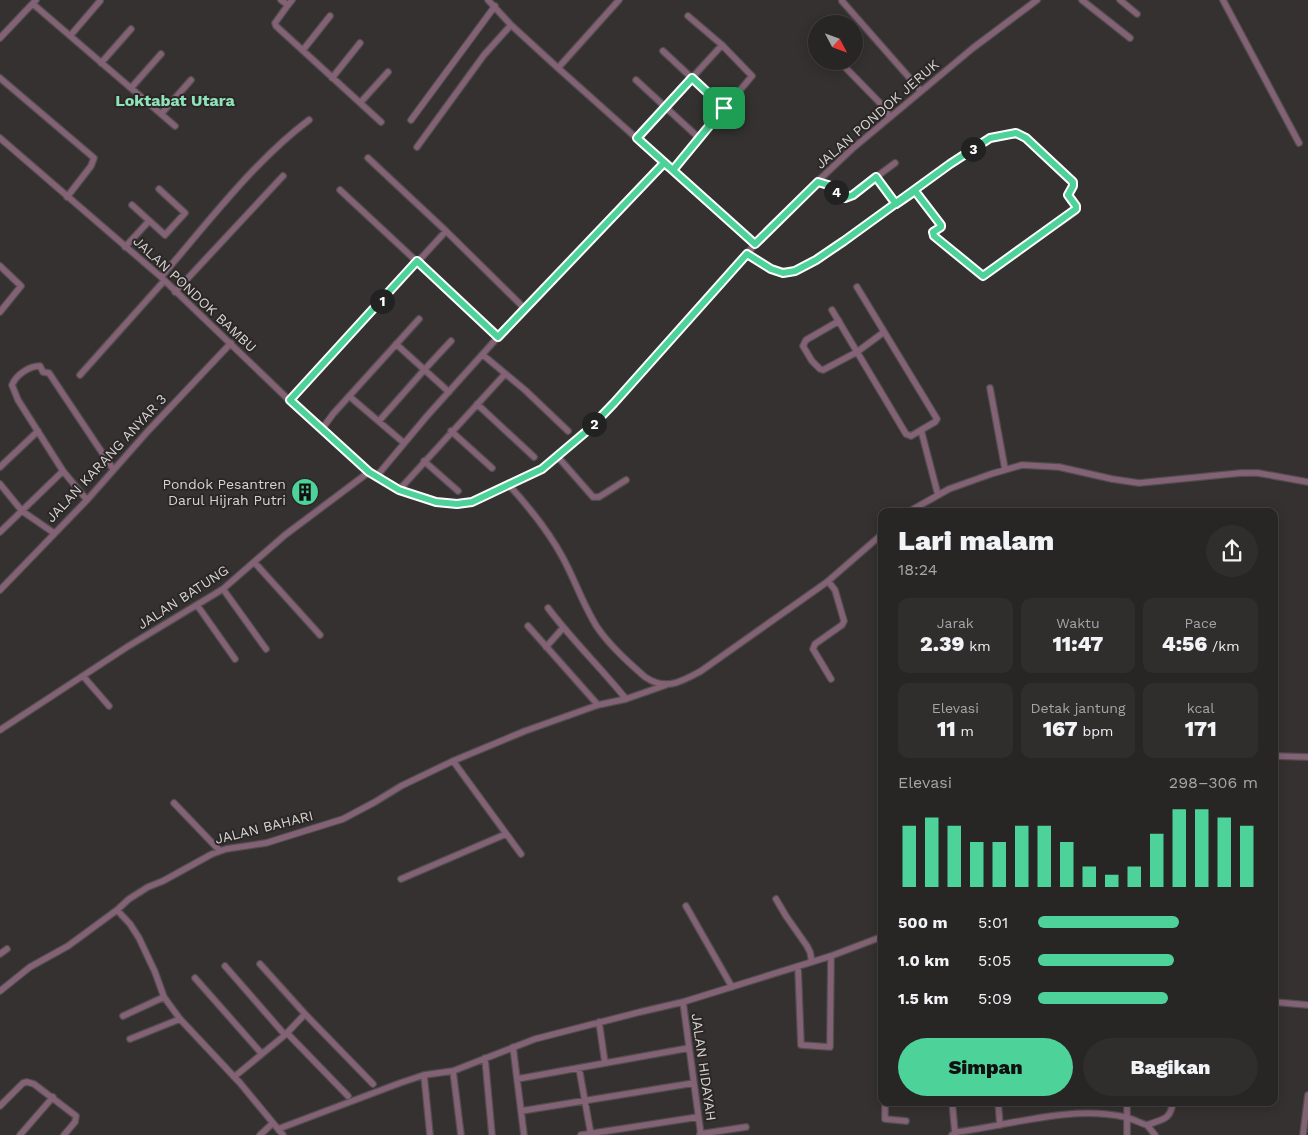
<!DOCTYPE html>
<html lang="id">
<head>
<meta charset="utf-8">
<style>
  :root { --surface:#282525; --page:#302d2d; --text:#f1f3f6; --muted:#a5a5a7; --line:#444242; --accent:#4dd39a }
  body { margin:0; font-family:"Work Sans",sans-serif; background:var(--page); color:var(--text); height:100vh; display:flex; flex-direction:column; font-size:19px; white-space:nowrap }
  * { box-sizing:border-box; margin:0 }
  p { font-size:16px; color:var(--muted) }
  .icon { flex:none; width:28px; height:28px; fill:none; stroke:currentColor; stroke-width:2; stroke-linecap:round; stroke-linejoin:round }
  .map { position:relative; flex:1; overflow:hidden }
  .panel { position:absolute; left:878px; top:508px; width:400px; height:598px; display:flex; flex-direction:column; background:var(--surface); border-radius:10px; box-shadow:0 2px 12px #0003,0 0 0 1px var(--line) }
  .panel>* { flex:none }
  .needle { width:32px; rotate:131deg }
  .tools { position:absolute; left:808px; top:15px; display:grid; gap:10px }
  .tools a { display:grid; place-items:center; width:55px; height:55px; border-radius:50%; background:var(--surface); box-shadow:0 2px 12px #0003,0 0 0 1px var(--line); font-size:25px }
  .pin { position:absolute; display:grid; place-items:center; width:42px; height:42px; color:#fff; margin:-21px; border-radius:10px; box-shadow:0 2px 8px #0006 }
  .km { position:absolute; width:25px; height:25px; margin:-12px; border-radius:50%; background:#222; color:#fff; font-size:14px; line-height:25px; text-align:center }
  .round { display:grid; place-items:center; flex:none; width:52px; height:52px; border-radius:26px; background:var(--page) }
  .summary { display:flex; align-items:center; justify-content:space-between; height:85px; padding:0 20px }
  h1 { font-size:28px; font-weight:800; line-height:38px }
  .stats { display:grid; grid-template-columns:repeat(3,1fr); gap:8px; height:85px; padding:5px 20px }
  .stats div { display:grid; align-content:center; border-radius:10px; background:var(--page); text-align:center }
  .stats b { font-size:21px; font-weight:800 }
  .stats small { font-size:14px; font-weight:400 }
  .stats p { font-size:14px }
  .chart { height:140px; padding:10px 20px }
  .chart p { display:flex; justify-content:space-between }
  .chart svg { width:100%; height:90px; margin-top:5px; stroke:var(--accent); stroke-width:6 }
  .action { display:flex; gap:10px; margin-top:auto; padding:10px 20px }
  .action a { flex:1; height:58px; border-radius:30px; background:var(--accent); color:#111; font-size:20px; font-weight:800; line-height:58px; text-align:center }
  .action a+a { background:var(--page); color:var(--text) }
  ul { padding:0 20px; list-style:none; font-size:16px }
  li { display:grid; grid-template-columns:80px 60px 1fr; align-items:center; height:38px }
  li i { height:12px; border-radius:6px; background:var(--accent) }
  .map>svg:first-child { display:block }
</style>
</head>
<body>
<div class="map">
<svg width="1308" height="1135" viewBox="0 0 1308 1135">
  <rect width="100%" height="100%" fill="#353131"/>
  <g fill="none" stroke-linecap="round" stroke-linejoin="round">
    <!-- minor casing -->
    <g stroke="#524e4e" stroke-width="8">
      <path id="minor" d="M281,0l7,5 4,-5
        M488,0l23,25 47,43 197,176
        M1082,0l48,38
        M1120,0l17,14
        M1223,0l76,143
        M842,1l79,90
        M33,4l142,122
        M288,5l-13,18 1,3 105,96
        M688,16l34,29
        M70,36l30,-35
        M0,38l36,-38
        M814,40l2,2
        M303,50l27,-34
        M663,51l61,57
        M839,61l42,43 9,13
        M101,63l30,-34
        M558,68l61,-68
        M0,78l94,80 -3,8 -24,31
        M332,78l28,-35
        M636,80l63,58
        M131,88l30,-34
        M360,103l28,-31
        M161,114l30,-34
        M411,120l84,-114
        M0,138l161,139 129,124 79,71 30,18 37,12 21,3 15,-3 70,-33 16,-12 17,-17 13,-10 26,-27 133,-149 8,-10 48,-49 49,-46 121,-101 64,-48
        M637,138l85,-93 30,31 -79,94
        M417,147l67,-92 27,-30
        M368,158l78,73 79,78
        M876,177l20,27
        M818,182l10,3 17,13h3l47,-35
        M340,190l158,147
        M132,205l33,30 20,-22 -26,-24
        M125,247l24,-26
        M747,254c11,7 24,19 37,19 23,-1 65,-36 85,-49 37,-27 73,-55 111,-80 13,-8 32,-13 45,-6l48,44v4l-5,9 8,13 -1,4 -94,64 -47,-40 -1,-4 8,-7 -26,-34
        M0,266l21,20 -21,26
        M161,277c45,-52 93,-116 148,-157
        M857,287l80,132 -2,3 -14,8 17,65
        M175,292l108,-116
        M832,310l74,124 5,2 10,-6
        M839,321l-33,19 -3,6 9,15 8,8 3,1 34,-18 27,-20
        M396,344l53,48
        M483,355l42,35 43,41
        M80,375l84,-94
        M990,388l15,81
        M349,396l55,47
        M290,401l156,-170
        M477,404l57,53
        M379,421l46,-52 26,-28
        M322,429l11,-15 86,-95
        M451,431l41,37
        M558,457l35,40h6l27,-17
        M424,461l34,30
        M0,467l38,-36
        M376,477l51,-61 71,-79 166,-174
        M0,484l22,27 32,22
        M508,484c21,23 40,46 55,74 12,22 20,47 34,69 13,19 31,35 48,50 21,14 36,5 56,-6l126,-89 54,-47
        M399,490l106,-116
        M87,500l-24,-29 -45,-71 -6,-15c4,-10 17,-19 28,-19l3,6 6,1 64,96
        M910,511l39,-22 42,-15 31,-9 37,2 53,12 27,4 102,-10h17l50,9
        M0,532l63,-61
        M255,563l65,72
        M828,581l7,9 9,31 -2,4 -27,19 -2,5 18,30
        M223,589l43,60
        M0,590l87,-90 61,-69 83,-88
        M197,605l38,54
        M548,608c24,32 53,60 78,91
        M528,626l70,79
        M546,647l17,-19
        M83,676l26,30
        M0,730l127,-83 96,-58 62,-54 84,-63
        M1274,756l34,1
        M453,761l68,93
        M174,803l46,48
        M401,879l105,-45
        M776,899l10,17 21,30 3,6 2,10
        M686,906l46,81
        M117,910l13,14 9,14 16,34 9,25 16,22 60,64 43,52
        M0,954l7,-5
        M260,964l45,50 68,70
        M225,966l60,69
        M798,967l3,78 29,2 1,-91
        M195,978l67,76
        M0,991l30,-24 38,-21 49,-36 12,-11 19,-12 15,-6 49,-27 14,-5 40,-6 77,-24 32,-17 26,-16 52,-25 72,-30 73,-26 28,-6 40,-14
        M683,1002l18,133
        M1274,1002l34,3
        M123,1016l41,-19
        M599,1022l6,41
        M287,1033l61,63
        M130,1039l50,-20
        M513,1047l11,88
        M485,1058l7,77
        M579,1068l12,67
        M453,1071l8,64
        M424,1075l6,60
        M234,1077l51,-42 20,-21
        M517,1079l172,-31
        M885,1101v18l21,2
        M952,1101l3,32
        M998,1101l2,24
        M1127,1101v34
        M0,1106l23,-23 4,-1 7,2 42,32 -1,6 -11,13
        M521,1111l173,-28
        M1147,1125l8,10
        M278,1129l122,-46 24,-8 29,-4 82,-32 105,-27 43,-10 148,-46 50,-19
        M700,1134l46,-7
        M20,1135l33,-38
        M260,1135l13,-12
        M581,1135l117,-18
        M952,1135l5,-3c54,-7 114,-27 168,-15 8,2 15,6 22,8 16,-6 24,-5 26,-24
        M1303,1135l5,-40"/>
    </g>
    <!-- minor -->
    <use href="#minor" stroke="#846275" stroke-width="5.5"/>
  </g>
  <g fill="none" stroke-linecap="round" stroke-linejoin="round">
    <!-- route casing -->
    <g stroke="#fff" stroke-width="10">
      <path id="route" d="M724,108l-51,62 -9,-7 -166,174 -81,-76 -127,139 79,72 30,18 37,12 21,2 15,-2 70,-33 46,-39 26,-27 133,-149 24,15 12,4 12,-2 21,-11 28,-19 106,-77 40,-26 26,-5 10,5 47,44v4l-5,9 8,11v3l-93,67 -49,-40 -1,-4 8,-5v-2l-26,-34 -19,13 -20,-27 -23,18 -8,3 -17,-13 -10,-3 -63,62 -118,-106 55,-60 32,30"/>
    </g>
    <!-- route -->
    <use href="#route" stroke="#4dd39a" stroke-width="6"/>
  </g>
  <!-- icons -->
  <defs>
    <g id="building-disc" transform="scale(1.4375)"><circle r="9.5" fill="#4dd39a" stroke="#2b2727"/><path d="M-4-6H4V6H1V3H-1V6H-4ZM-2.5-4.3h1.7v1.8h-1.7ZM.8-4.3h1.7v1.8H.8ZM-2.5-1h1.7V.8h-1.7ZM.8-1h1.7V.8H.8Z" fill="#111"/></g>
  </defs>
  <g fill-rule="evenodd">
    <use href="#building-disc" x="305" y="492"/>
  </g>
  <g text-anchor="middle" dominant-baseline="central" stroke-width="4" stroke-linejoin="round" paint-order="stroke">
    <!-- street labels -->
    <g font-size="14" fill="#d6d3d3" stroke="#2b2727">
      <text transform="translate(877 114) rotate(-41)">JALAN PONDOK JERUK</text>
      <text transform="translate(195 294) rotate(43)">JALAN PONDOK BAMBU</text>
      <text transform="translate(106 458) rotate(-47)">JALAN KARANG ANYAR 3</text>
      <text transform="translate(183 597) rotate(-33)">JALAN BATUNG</text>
      <text transform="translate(264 827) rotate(-14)">JALAN BAHARI</text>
      <text transform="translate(704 1067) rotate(82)">JALAN HIDAYAH</text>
    </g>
    <!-- poi labels -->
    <g font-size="14" fill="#d6d3d3" stroke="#2b2727" text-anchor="end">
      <text x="286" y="484">Pondok Pesantren<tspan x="286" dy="16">Darul Hijrah Putri</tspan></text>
    </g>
    <!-- quarter labels -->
    <g font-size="16" font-weight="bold" fill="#8fe2b9" stroke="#2b2727">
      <text x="175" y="100">Loktabat Utara</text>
    </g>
  </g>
</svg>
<div class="tools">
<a><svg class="needle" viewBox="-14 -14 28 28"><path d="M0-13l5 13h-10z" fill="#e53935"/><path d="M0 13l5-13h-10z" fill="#a5a5a7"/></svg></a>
</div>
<div class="pin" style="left:724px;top:108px;background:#1e9e55"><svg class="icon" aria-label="arrive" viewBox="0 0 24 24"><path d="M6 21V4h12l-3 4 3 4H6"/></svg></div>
<b class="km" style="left:382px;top:301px">1</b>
<b class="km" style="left:594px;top:424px">2</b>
<b class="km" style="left:973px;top:149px">3</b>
<b class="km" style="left:836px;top:192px">4</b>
<section class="panel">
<div class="summary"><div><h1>Lari malam</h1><p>18:24</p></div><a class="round"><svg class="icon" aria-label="share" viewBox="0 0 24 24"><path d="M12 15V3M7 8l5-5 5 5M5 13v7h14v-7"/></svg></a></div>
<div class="stats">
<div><p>Jarak</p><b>2.39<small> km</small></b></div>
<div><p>Waktu</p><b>11:47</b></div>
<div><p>Pace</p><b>4:56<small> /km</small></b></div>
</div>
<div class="stats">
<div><p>Elevasi</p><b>11<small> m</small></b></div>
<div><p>Detak jantung</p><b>167<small> bpm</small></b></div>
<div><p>kcal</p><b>171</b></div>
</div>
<div class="chart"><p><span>Elevasi</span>298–306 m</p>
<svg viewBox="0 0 160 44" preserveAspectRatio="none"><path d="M5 44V14M15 44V10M25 44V14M35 44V22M45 44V22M55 44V14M65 44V14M75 44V22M85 44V34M95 44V38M105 44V34M115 44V18M125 44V6M135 44V6M145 44V10M155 44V14"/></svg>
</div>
<ul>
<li><b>500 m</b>5:01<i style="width:64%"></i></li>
<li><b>1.0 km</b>5:05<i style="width:62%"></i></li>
<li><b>1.5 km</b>5:09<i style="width:59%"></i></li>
</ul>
<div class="action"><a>Simpan</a><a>Bagikan</a></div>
</section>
</div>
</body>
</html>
